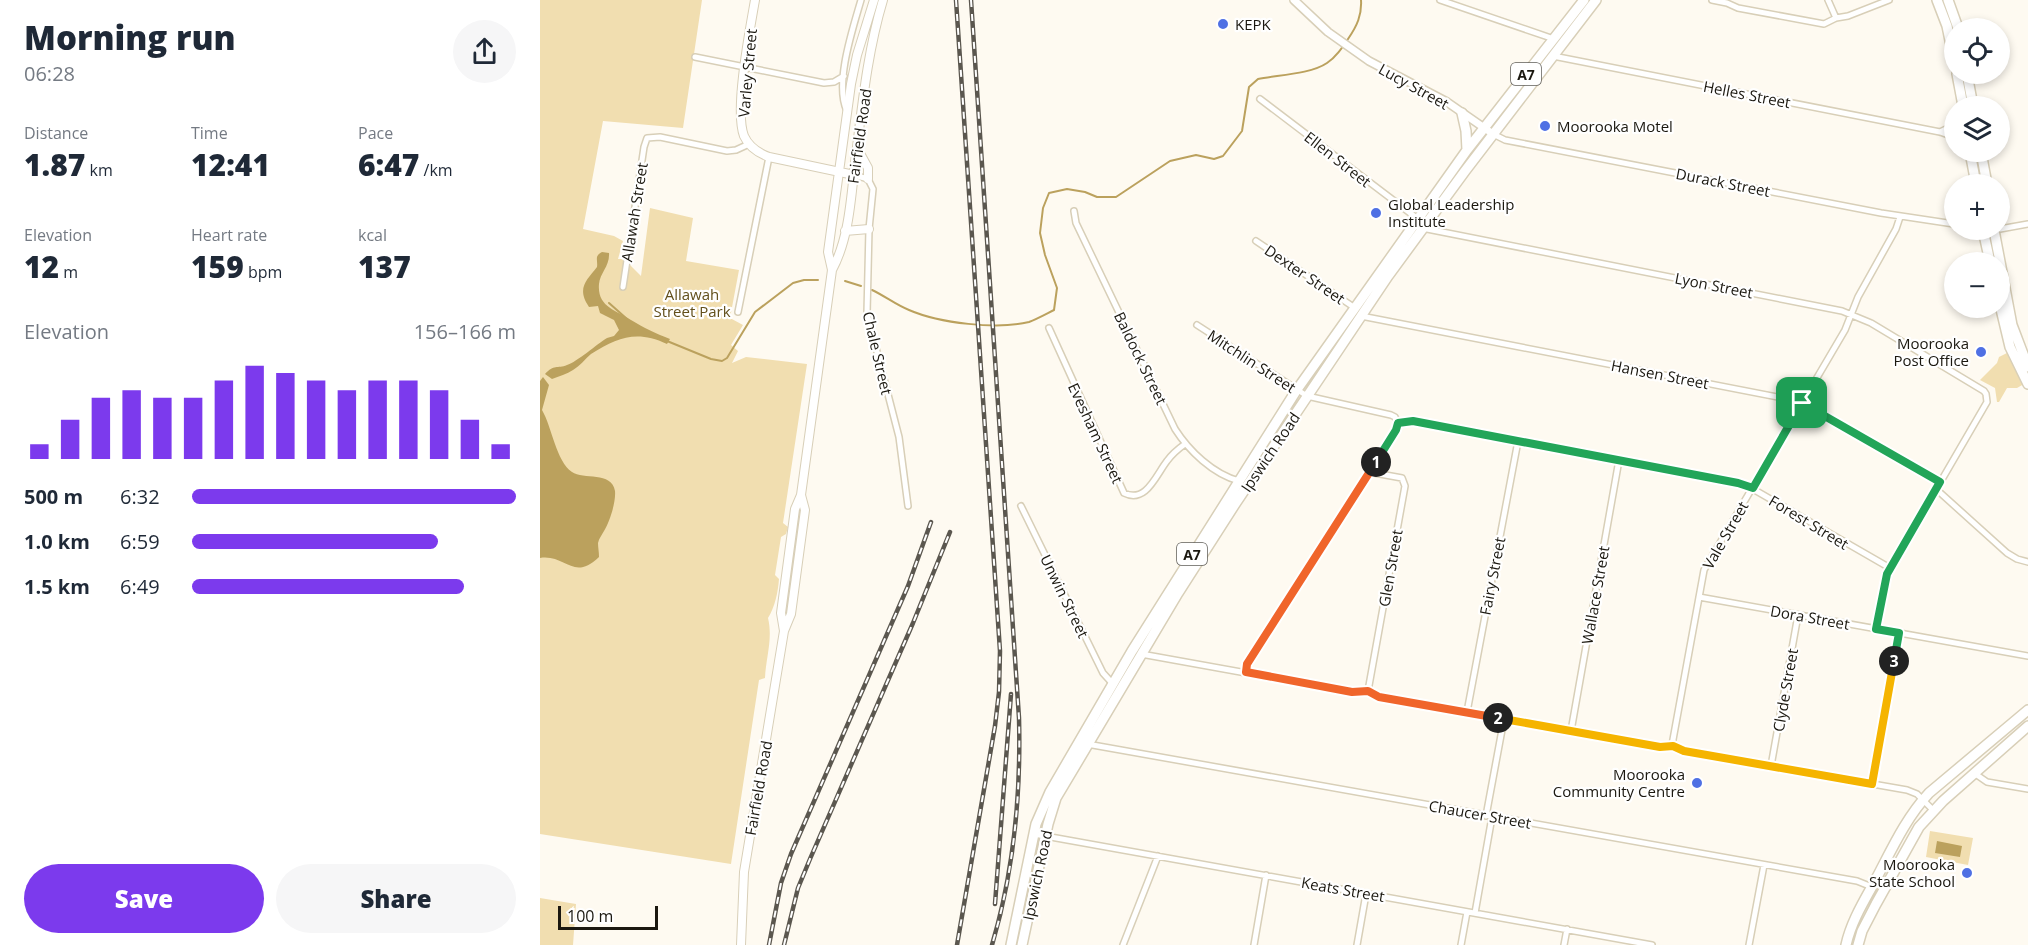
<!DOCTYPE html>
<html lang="en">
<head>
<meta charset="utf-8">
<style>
  :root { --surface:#fff; --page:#f6f6f7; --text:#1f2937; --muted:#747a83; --accent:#7c3aed }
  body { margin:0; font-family:"Open Sans",sans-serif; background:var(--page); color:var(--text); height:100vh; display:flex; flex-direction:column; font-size:22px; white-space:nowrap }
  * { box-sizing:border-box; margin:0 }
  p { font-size:20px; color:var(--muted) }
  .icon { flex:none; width:33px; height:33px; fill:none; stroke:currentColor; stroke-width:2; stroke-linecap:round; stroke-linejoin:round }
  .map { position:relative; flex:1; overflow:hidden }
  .details { display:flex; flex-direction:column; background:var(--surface); width:540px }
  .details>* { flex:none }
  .fabs { position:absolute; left:1404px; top:18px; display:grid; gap:12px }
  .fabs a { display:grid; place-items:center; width:66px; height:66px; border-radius:50%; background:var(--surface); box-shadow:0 3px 9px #0003; font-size:30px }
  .scale { position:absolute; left:18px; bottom:15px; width:100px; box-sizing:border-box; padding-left:6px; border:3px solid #1b1810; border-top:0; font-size:16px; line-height:21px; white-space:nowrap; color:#1b1810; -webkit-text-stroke:4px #fff; paint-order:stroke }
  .pin { position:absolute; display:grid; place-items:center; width:51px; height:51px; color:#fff; margin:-26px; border-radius:12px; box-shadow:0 3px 9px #0006 }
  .km { position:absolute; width:30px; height:30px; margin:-15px; border-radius:50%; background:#222; color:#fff; font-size:16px; line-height:30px; text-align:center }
  .round { display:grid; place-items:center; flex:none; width:63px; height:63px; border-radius:32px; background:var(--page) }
  .headline { display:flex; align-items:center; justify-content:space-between; height:102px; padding:0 24px }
  h1 { font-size:33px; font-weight:800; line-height:45px }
  .metrics { display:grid; grid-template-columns:repeat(3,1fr); gap:9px; height:102px; padding:6px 24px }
  .metrics div { display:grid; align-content:center }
  .metrics b { font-size:30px; font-weight:800 }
  .metrics small { font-size:16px; font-weight:400 }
  .metrics p { font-size:16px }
  .chart { height:168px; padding:12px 24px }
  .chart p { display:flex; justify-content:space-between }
  .chart svg { width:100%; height:108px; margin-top:6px; stroke:var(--accent); stroke-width:6 }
  .primary-button { display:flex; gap:12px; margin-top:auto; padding:12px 24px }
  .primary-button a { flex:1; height:69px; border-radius:36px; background:var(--accent); color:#fff; font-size:24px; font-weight:800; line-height:69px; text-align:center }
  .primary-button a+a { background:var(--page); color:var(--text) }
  ul { padding:0 24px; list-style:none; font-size:20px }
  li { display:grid; grid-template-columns:96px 72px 1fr; align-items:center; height:45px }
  li i { height:15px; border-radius:8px; background:var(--accent) }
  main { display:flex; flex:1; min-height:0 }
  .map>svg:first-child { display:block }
</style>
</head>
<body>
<main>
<section class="details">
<div class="headline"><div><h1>Morning run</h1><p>06:28</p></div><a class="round"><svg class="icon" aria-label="share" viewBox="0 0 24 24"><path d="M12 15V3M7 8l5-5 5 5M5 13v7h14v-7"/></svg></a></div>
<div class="metrics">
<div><p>Distance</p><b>1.87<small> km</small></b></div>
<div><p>Time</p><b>12:41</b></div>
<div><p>Pace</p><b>6:47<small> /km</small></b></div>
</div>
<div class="metrics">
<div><p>Elevation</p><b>12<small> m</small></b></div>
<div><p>Heart rate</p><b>159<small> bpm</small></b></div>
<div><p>kcal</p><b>137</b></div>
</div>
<div class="chart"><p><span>Elevation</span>156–166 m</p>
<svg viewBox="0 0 160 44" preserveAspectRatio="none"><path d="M5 44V38M15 44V28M25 44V19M35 44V16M45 44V19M55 44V19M65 44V12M75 44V6M85 44V9M95 44V12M105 44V16M115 44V12M125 44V12M135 44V16M145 44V28M155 44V38"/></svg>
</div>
<ul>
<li><b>500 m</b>6:32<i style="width:100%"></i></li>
<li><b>1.0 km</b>6:59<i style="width:76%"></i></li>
<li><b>1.5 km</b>6:49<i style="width:84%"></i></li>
</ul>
<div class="primary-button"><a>Save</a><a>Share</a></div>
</section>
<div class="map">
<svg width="1488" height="945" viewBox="0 0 1488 945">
  <rect width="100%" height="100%" fill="#fefaf1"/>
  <!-- green -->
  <path fill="#f1deb0" d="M0,0h162l-19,128 -80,-7 -20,108 31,7 9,5 -5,18h6l17,17 9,-68 43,10 -7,43 53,9 -9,48 13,7 -12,20 7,6 -6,12 14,-6 61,7 -24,159 5,4 -2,7 -5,3 -6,38 4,4c-1,13 -4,28 -11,39 5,21 -2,39 -3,60l-6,2 -28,184 -191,-30z
    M1467,353l17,31 -7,4h-10l-8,14h-2l-2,-14 -15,-8 17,-17 2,-6z
    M1390,831l43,7 -5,27 -42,-8z
    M0,898l36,6 -3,41h-33z"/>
  <!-- water -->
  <path fill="#bba15d" d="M62,252l7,1c1,13 -9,20 -10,31 -2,23 17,26 32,36 13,8 24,13 39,19l-3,5c-30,-14 -49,-7 -76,10 -6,5 -11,12 -18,16 -6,4 -14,6 -21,9l-7,-5c9,-10 12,-5 22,-9 10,-3 30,-21 40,-27l7,-2 5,-6 -5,-10 -14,-7 -2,-7 -9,1c-13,-19 -2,-27 8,-40 1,-7 -3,-11 5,-15z
    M3,377l6,8 -7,25c10,17 14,51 30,62 11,8 40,-1 43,19 1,11 -5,30 -11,40 -2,4 -5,7 -6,12 0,4 1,9 1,14 -26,25 -33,-3 -59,1v-177z
    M1397,841l25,5 -2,11 -25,-4z"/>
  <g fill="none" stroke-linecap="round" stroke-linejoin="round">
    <!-- stream -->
    <path stroke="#bba15d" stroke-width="2" d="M305,281l16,5
      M332,290c13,6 24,15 37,20 30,13 88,20 120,12 8,-3 17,-8 25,-12l3,-22 -12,-33 -5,-22 3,-25 6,-15 18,-4 18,3 12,5h19l54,-36 26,-6 18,4 9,-3 19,-25 7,-44 9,-8c20,-4 53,-5 69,-16 9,-6 15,-15 21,-24 9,-13 14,-24 13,-39
      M69,303l18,16
      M127,341l44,18 11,2 5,-3 28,-46 38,-29 11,-3h14"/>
    <!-- minor casing -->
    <g stroke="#d8cfb8" stroke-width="8">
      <path id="minor" d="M900,0l114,39
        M1172,0l15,3 11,5 86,16 12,-6 12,-2 41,-16
        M1288,0l8,18
        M1013,56l387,76 14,5
        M155,57l129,26 10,-1 10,-6
        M720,99l158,120
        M307,111c-13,-27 6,-83 14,-111
        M1400,132l14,-7
        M953,134l12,6 376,73 73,11
        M314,175l14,4 5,10 -4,40 -2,84 32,124 9,69
        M534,211l2,12 99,206c14,22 38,45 64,52
        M882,228l420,83 29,12 113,68 2,3 1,8 -100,172 -11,55
        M1460,229l28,-5
        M716,241l99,67
        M83,287l21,-140 3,-9 13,-1 67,14 9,-1 13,-6
        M198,312l31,-155
        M821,316l437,85 142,81
        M657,325l110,71 84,19 4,2 3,6
        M509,328l75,165c22,11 32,-18 43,-32 5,-7 11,-12 18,-17
        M858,423l20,-2 328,64 144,83
        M1396,489l71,64 10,6 11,3
        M481,506l82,167 10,11
        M1159,597l329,59
        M601,654l211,38 16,-1 11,6 281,50 12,-2 12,6 223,39 10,4 16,16
        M706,672l1,-8 149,-234 2,-7
        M828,691l37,-205 -3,-8 -33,-6
        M927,712l51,-271
        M1031,731l48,-271
        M547,744l770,137 15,6
        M1132,745l32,-175 141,-240 13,-33 38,-68 4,-12
        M1231,766l27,-151
        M1434,773l13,9 41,7
        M1331,784l28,-151
        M946,816l18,-97
        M494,834l618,111
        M935,913l17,-96
        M583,945l35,-89
        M714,945l12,-70
        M817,945l9,-51
        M921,945l6,-33
        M1024,945l3,-16
        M1209,945l15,-80"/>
    </g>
    <!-- tertiary casing -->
    <g stroke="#d8cfb8" stroke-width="10">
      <path id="tertiary" d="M754,0l34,32 41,29 78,41 46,32"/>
    </g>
    <!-- secondary casing -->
    <g stroke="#d8cfb8" stroke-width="10">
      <path id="secondary" d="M215,0c-5,29 -21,110 -11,136 5,11 14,17 25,21l85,18
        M317,148l11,20v11
        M305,231l24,-2
        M292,270c17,-31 19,-72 23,-107 7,-55 12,-110 28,-163
        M244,631l-3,-18 14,-104 6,-14 31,-225 -4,-18 23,-168 6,-29 17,-55
        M201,945l3,-73 40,-241 7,-17 14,-104 -4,-15"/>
    </g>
    <!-- trunk casing -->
    <g stroke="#d8cfb8" stroke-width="12">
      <path id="trunk" d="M1397,0l10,26 7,34
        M1408,0l10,28
        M1417,74l6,32
        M1427,74l6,32
        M922,113l4,18 1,19
        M1430,152l6,32
        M1441,152l6,32
        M1443,230l7,32
        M1454,230l18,95 16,42
        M1460,305l10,42 18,37
        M471,945l25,-121 14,-32 82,-141 164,-260 171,-241 117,-150
        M482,945l26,-121 8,-26 122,-205 57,-89 153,-228 77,-105 131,-171
        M1306,945c5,-23 18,-44 29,-64 16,-30 30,-62 54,-88l99,-83
        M1318,945l4,-14 14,-27 43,-77 24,-26 85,-75"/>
    </g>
    <!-- minor -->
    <use href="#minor" stroke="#fff" stroke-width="5"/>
    <!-- tertiary -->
    <use href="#tertiary" stroke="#fff" stroke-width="7"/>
    <!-- secondary -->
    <use href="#secondary" stroke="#fff" stroke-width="8"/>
    <!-- trunk -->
    <use href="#trunk" stroke="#fff" stroke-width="9"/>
    <!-- rail casing -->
    <g stroke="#5b574f" stroke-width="4.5">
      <path id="rail" d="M416,0l44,651 -1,41 -4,34 -38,219
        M431,0l48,718c2,77 -5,153 -27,227
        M455,904l16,-210
        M229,945l12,-62 10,-29 117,-268 23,-64
        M244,945l14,-57 12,-29 103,-236 37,-91"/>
    </g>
    <!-- rail -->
    <use href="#rail" stroke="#fff" stroke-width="2" stroke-dasharray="7" stroke-linecap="butt"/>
  </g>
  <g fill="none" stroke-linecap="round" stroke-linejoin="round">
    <!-- split-1 casing -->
    <g stroke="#fff" stroke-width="12">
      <path id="split-1" d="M836,462l20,-32 2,-7 15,-2 325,62 15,5 49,-85"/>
    </g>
    <!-- split-2 casing -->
    <g stroke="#fff" stroke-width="12">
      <path id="split-2" d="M836,462l-129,202 -1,8 106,20 16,-1 11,6 119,21"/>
    </g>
    <!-- split-3 casing -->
    <g stroke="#fff" stroke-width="12">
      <path id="split-3" d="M958,718l162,29 13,-1 11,5 188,33 22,-123"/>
    </g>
    <!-- split-4 casing -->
    <g stroke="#fff" stroke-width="12">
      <path id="split-4" d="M1262,403l138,79 -53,92 -11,55 23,4 -5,28"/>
    </g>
    <!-- split-1 -->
    <use href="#split-1" stroke="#22a559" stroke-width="8"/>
    <!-- split-2 -->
    <use href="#split-2" stroke="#f0652b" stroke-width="8"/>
    <!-- split-3 -->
    <use href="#split-3" stroke="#f5b400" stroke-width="8"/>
    <!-- split-4 -->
    <use href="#split-4" stroke="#22a559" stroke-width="8"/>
  </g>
  <!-- markers -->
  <g fill="#4f70e4" stroke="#fff" stroke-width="2">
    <circle cx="683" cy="24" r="6"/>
    <circle cx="1005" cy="126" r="6"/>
    <circle cx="836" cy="213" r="6"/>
    <circle cx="1441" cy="352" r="6"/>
    <circle cx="1157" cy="783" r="6"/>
    <circle cx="1427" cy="873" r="6"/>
  </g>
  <g text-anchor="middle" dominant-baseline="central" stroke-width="4.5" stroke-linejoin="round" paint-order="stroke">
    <!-- shield labels -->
    <g fill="#fff" stroke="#5f5d58" stroke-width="1.5">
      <rect x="971" y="63" width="30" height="22" rx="4.5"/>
      <rect x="637" y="543" width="30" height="22" rx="4.5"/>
    </g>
    <g font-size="14" font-weight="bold" fill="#1b1810">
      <text x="986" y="74">A7</text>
      <text x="652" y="554">A7</text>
    </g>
    <!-- poi labels -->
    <g font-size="15" fill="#1b1810" stroke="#fff" text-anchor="start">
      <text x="695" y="24">KEPK</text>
      <text x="1017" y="126">Moorooka Motel</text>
      <text x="848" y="204">Global Leadership<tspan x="848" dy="17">Institute</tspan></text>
      <text x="1429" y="343" text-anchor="end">Moorooka<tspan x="1429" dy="17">Post Office</tspan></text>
      <text x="1145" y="774" text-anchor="end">Moorooka<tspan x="1145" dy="17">Community Centre</tspan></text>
      <text x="1415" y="864" text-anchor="end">Moorooka<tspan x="1415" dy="17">State School</tspan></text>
    </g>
    <!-- street labels -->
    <g font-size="15" fill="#1b1810" stroke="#fff">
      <text transform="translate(207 73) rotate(-85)">Varley Street</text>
      <text transform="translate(874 86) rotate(29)">Lucy Street</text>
      <text transform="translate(1207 94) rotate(11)">Helles Street</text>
      <text transform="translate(319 136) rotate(-82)">Fairfield Road</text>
      <text transform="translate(798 159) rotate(38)">Ellen Street</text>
      <text transform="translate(1183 182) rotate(11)">Durack Street</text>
      <text transform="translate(94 212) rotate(-81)">Allawah Street</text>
      <text transform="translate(765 274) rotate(34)">Dexter Street</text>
      <text transform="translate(1174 285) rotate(11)">Lyon Street</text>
      <text transform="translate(338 353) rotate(77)">Chale Street</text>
      <text transform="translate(601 358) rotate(64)">Baldock Street</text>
      <text transform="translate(712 361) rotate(33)">Mitchlin Street</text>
      <text transform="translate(1120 374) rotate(11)">Hansen Street</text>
      <text transform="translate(556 433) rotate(65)">Evesham Street</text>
      <text transform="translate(730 452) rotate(-56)">Ipswich Road</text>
      <text transform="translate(1269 522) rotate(31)">Forest Street</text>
      <text transform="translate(1185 535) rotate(-60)">Vale Street</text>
      <text transform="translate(850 568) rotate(-80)">Glen Street</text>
      <text transform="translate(952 576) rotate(-79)">Fairy Street</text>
      <text transform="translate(1055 595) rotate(-80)">Wallace Street</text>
      <text transform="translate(525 596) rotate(64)">Unwin Street</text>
      <text transform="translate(1270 617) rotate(10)">Dora Street</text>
      <text transform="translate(1245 690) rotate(-80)">Clyde Street</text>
      <text transform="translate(218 788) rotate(-80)">Fairfield Road</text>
      <text transform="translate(940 814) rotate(10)">Chaucer Street</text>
      <text transform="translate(497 875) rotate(-78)">Ipswich Road</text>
      <text transform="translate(803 889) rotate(10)">Keats Street</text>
    </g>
    <!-- park labels -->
    <g font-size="15" fill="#624f1b" stroke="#fff">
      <text x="152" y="294">Allawah<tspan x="152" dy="17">Street Park</tspan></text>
    </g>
  </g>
</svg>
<div class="fabs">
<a><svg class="icon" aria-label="locate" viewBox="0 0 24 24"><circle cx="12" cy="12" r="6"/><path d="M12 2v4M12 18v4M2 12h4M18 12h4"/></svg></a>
<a><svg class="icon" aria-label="layers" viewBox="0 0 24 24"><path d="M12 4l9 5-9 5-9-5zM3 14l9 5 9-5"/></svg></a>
<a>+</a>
<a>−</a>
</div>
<div class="scale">100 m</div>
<div class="pin" style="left:1262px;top:403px;background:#1e9e55"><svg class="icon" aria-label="arrive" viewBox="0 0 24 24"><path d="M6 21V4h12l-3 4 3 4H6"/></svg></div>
<b class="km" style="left:836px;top:462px">1</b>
<b class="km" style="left:958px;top:718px">2</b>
<b class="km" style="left:1354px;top:661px">3</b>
</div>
</main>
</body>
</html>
